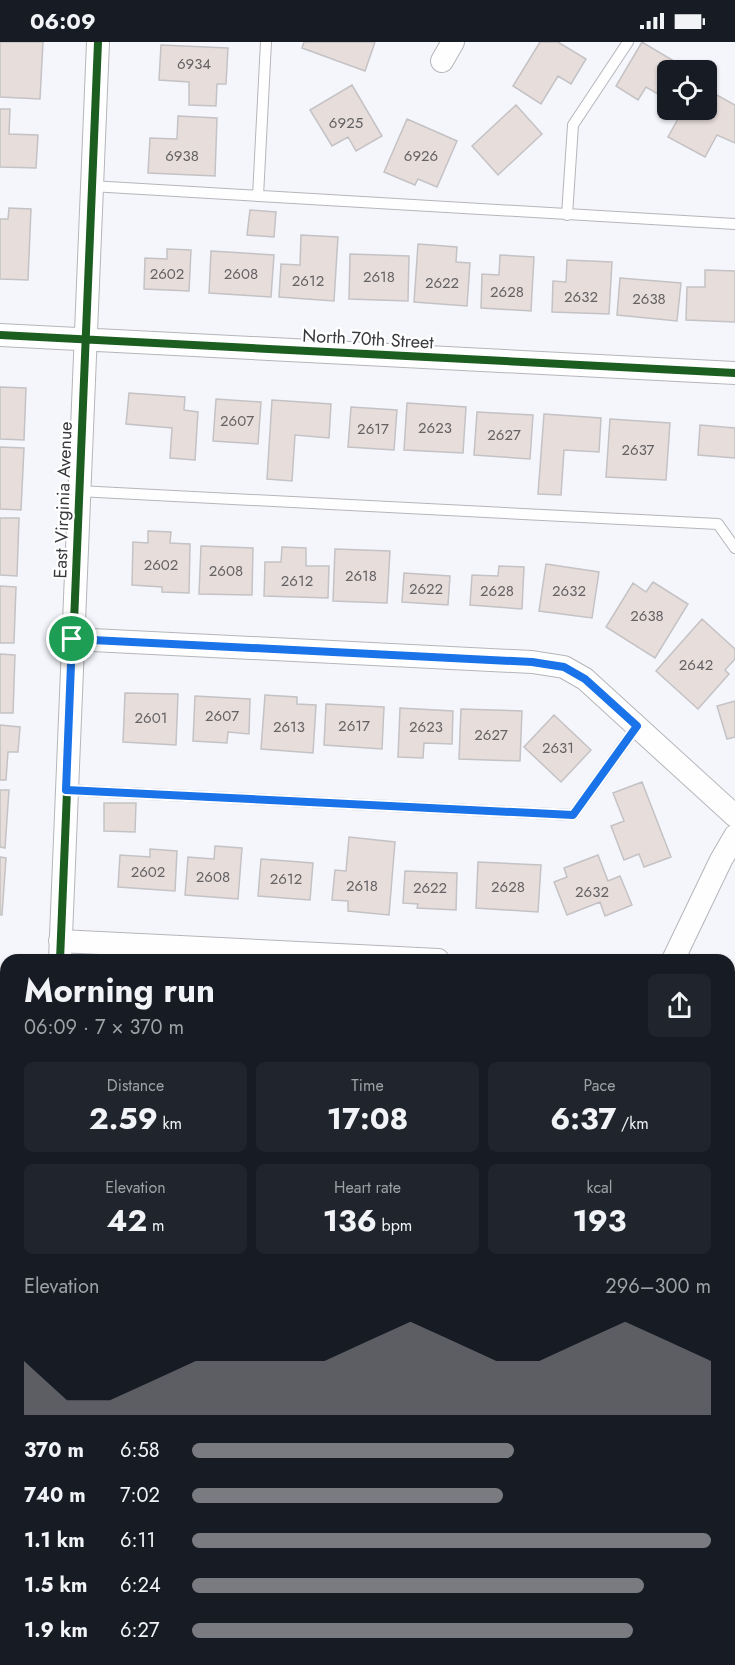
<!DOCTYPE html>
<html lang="en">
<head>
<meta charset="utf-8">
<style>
  :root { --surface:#171b24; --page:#20242c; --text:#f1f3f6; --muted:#9ea1a6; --accent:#7a7b80 }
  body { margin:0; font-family:Jost,sans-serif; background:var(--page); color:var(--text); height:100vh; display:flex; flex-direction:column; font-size:22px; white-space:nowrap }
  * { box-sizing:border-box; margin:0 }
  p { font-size:20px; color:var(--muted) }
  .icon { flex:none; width:33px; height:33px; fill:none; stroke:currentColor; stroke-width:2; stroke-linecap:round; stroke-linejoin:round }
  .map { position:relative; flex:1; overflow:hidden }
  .sheet { position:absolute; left:0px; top:912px; width:735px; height:711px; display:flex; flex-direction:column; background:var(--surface); border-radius:18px 18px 0 0; box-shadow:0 2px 4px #0004 }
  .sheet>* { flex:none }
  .tools { position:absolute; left:657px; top:18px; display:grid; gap:12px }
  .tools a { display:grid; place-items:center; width:60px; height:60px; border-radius:9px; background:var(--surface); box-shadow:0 2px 4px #0004; font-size:30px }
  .pin { position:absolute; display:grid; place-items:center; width:51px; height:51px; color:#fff; margin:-26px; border:3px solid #fff; border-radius:50%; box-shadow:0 2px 6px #0007 }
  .round { display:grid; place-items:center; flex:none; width:63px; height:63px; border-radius:9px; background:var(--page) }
  .head { display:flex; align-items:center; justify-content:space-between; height:102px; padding:0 24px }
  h1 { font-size:33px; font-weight:700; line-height:45px }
  .stats { display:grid; grid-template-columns:repeat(3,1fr); gap:9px; height:102px; padding:6px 24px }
  .stats div { display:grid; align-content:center; border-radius:9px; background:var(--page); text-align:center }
  .stats b { font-size:30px; font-weight:700 }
  .stats small { font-size:16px; font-weight:400 }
  .stats p { font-size:16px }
  .chart { height:168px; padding:12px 24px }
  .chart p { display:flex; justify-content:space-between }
  .chart svg { width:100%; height:108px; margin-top:6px; fill:var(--accent); opacity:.7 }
  ul { padding:0 24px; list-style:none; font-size:20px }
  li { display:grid; grid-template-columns:96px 72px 1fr; align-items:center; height:45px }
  li i { height:15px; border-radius:8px; background:var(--accent) }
  .status { display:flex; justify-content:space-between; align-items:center; height:42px; padding:0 30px; background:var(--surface); direction:ltr }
  .status svg { height:16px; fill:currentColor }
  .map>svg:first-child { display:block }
</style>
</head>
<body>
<div class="status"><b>06:09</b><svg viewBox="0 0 49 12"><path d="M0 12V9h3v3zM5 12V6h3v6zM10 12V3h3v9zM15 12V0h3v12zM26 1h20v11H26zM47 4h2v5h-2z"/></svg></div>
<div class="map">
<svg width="735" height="1623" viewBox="0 0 735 1623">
  <rect width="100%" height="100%" fill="#f5f6fc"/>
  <!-- built -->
  <path fill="#e5e8f3" d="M0,1358h6v185l-6,-1z
    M729,1384h6v196h-6z"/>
  <!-- building -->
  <path fill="#e7dddb" stroke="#c4c2c4" stroke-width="1.5" d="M0,0h43l-3,57 -40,-2z
    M304,0h71l-10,29 -63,-23z
    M540,0h18l28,17 -15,25 -13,-8 -17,28 -28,-18z
    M642,0l47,28h-21v30l-22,-13 -8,13 -22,-14z
    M161,3l67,3 -2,36h-9l-1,22 -27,-1v-23l-30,-2z
    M352,43l30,51 -26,15 -8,-14 -16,9 -22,-36z
    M706,47l29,16v38l-18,-8 -12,22 -37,-20 15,-27h23z
    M516,63l26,29 -44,41 -26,-29z
    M0,67h10l-1,25 29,1 -2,33 -36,-1z
    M178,74l39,2 -2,58 -67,-3 2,-35 27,1z
    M407,77l50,22 -20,46 -19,-8 -3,6 -31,-13z
    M9,166l22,1 -3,71 -28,-1v-60h8z
    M250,168l26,2 -2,25 -27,-2z
    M301,193l37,2 -4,64 -55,-4 2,-33 19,1z
    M418,202l39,3 -1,15 14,1 -3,43 -53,-4z
    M167,207l24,1 -2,41 -45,-2 1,-31 22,1z
    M211,209l63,4 -3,42 -62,-4z
    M350,212l59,2 -1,45 -59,-2z
    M500,213l34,2 -3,54 -50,-3 1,-34 17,1z
    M567,218l45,2 -3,52 -57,-2 1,-31 13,1z
    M705,228l30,1v51l-49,-2 1,-33h18z
    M620,236l61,5 -4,38 -60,-6z
    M0,345l26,1 -2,52 -24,-1z
    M129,351l56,4 -1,13 14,2 -3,48 -25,-2 2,-30 -46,-4z
    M216,357l45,3 -3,42 -45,-3z
    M272,358l59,4 -2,34 -34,-3 -3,46 -25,-2z
    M407,361l59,4 -3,46 -59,-3z
    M351,365l46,3 -3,40 -46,-3z
    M477,370l56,3 -3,44 -56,-4z
    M544,372l57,4 -2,34 -35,-2 -3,45 -23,-1z
    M610,377l60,4 -4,57 -60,-3z
    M700,383l35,3v30l-37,-3z
    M0,405l24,1 -3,62 -21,-1z
    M0,476h19l-2,58 -17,-1z
    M148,489l23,1 -1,11 20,1 -1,49 -27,-1v-5l-30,-2 1,-43 15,1z
    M201,504l52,2 -1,47 -53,-1z
    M282,505l24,1v18h23l-1,32 -64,-2 1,-34h16z
    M335,507l55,2 -3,52 -54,-2z
    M546,522l53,8 -7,46 -53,-7z
    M499,524l25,1 -2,42 -52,-4 2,-30 26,1z
    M404,531l46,3 -2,29 -46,-3z
    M653,540l35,22 -33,54 -49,-31 27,-44 13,9z
    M0,544l16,1 -2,56h-14z
    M702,577l33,30v10l-10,11 4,4 -31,35 -42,-38z
    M0,612l15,1 -2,58h-13z
    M125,651l53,1 -2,51 -53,-3z
    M265,653l32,2v7l19,1 -3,48 -52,-4z
    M195,654l55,3 -1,35 -21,-2 -1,11 -34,-2z
    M735,659v36l-8,2 -10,-33z
    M326,662l58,3 -2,42 -58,-4z
    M400,666l53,3 -1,33 -28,-1 -1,15 -25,-1z
    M461,667l61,2 -2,50 -61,-2z
    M554,673l37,35 -30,32 -37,-35z
    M0,683l20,2 -2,25h-10l-2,28h-6z
    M642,740l29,75 -27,10 -5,-13 -15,6 -13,-34 13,-5 -11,-28z
    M0,748h9l-4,58 -5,-1z
    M104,761h32l-1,29 -31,-1z
    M349,795l46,5 -6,73 -41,-4v-10l-16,-1 3,-30 11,1z
    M215,804l27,2 -4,51 -53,-4 3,-38 26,2z
    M150,807l27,2 -2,40 -57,-4 2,-32 30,2z
    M598,813l10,26 12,-5 12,29 -27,11 -5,-14 -33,13 -13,-33 13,-5 -3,-9z
    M0,815l6,1 -4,57h-2z
    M261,817l52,4 -3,37 -52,-4z
    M478,820l63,3 -3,47 -62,-4z
    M405,829l52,2 -1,37 -39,-2 1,-4 -15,-1z
    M735,932v34l-6,-2v-11z
    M729,1146h6v34h-6z
    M0,1241h6v36l-6,-1z
    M729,1284l6,1v42l-6,-1z
    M0,1400h6v110l-6,-1z
    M729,1507h6v51h-6z"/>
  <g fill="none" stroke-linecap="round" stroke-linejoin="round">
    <!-- service casing -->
    <g stroke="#b5b6ba" stroke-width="12">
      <path id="service" d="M91,144l644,38
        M258,154l8,-154
        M567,173l6,-90 55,-83
        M78,449l640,33 17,24
        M66,748l507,25 64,-89
        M729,1080l6,1
        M0,1345h6
        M729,1384l6,1
        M0,1386h6
        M729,1470h6"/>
    </g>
    <!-- minor casing -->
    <g stroke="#b5b6ba" stroke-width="24">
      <path id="minor" d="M442,19l11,-19
        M0,293l735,38
        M72,597l460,23 32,5 21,12 150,137
        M60,899l378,19
        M60,918l38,-918
        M673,918l48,-100 14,-24
        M0,1189h6
        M729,1230h6
        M620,1623v-6"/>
    </g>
    <!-- primary casing -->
    <g stroke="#b5b6ba" stroke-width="34">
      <path id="primary" d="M0,1575l6,1
        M729,1613h6"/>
    </g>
    <!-- service -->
    <use href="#service" stroke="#fefeff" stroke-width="10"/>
    <!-- minor -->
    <use href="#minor" stroke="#fefeff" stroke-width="22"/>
    <!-- primary -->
    <use href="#primary" stroke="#fefeff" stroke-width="33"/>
    <!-- cycleway casing -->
    <g stroke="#fff" stroke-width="11">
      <path id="cycleway" d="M0,293l735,38
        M60,918l38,-918"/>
    </g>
    <!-- cycleway -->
    <use href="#cycleway" stroke="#1b5e20" stroke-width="8"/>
  </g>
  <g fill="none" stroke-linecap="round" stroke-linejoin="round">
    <!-- route casing -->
    <g stroke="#fff" stroke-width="12">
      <path id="route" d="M72,597l460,23 32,5 21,12 52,47 -64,89 -507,-25z"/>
    </g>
    <!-- route -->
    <use href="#route" stroke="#1a73e8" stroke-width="8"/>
  </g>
  <g text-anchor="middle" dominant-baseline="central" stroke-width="4.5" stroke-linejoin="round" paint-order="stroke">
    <!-- number labels -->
    <g font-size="15" fill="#646264">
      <text x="194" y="22">6934</text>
      <text x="346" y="81">6925</text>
      <text x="182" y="114">6938</text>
      <text x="421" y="114">6926</text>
      <text x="167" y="232">2602</text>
      <text x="241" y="232">2608</text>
      <text x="379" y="235">2618</text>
      <text x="308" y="239">2612</text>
      <text x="442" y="241">2622</text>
      <text x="507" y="250">2628</text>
      <text x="581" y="255">2632</text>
      <text x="649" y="257">2638</text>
      <text x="237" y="379">2607</text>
      <text x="435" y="386">2623</text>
      <text x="373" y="387">2617</text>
      <text x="504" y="393">2627</text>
      <text x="638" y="408">2637</text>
      <text x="161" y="523">2602</text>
      <text x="226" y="529">2608</text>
      <text x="361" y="534">2618</text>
      <text x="297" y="539">2612</text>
      <text x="426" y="547">2622</text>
      <text x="497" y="549">2628</text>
      <text x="569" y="549">2632</text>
      <text x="647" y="574">2638</text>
      <text x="696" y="623">2642</text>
      <text x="222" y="674">2607</text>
      <text x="151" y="676">2601</text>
      <text x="354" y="684">2617</text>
      <text x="289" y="685">2613</text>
      <text x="426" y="685">2623</text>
      <text x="491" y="693">2627</text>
      <text x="558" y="706">2631</text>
      <text x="148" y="830">2602</text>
      <text x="213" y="835">2608</text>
      <text x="286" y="837">2612</text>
      <text x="362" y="844">2618</text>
      <text x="508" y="845">2628</text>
      <text x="430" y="846">2622</text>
      <text x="592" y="850">2632</text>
    </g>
    <!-- street labels -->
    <g font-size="18" fill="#38393d" stroke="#fff">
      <text transform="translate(368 297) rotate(3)">North 70th Street</text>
      <text transform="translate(63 458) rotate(-88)">East Virginia Avenue</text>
    </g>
  </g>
</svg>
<div class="tools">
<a><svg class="icon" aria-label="locate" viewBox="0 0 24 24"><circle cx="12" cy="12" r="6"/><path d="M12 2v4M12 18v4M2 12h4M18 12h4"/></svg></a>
</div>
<div class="pin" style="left:72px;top:597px;background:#1e9e55"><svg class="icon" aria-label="arrive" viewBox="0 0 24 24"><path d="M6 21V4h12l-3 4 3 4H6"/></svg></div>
<section class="sheet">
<div class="head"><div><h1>Morning run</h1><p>06:09 · 7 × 370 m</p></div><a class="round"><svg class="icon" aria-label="share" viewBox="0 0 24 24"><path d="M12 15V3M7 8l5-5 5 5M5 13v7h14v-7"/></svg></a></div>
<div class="stats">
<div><p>Distance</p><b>2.59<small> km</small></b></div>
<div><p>Time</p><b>17:08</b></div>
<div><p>Pace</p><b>6:37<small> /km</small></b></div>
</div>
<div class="stats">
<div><p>Elevation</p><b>42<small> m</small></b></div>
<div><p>Heart rate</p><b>136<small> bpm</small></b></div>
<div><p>kcal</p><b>193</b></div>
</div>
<div class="chart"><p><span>Elevation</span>296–300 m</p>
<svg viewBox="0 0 160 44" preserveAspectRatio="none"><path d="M0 44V22L10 38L20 38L30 30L40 22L50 22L60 22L70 22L80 14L90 6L100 14L110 22L120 22L130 14L140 6L150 14L160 22V44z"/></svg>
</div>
<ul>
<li><b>370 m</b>6:58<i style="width:62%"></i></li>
<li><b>740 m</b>7:02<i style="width:60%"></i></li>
<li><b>1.1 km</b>6:11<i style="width:100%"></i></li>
<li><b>1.5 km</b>6:24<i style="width:87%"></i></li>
<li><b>1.9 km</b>6:27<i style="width:85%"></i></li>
</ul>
</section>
</div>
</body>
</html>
